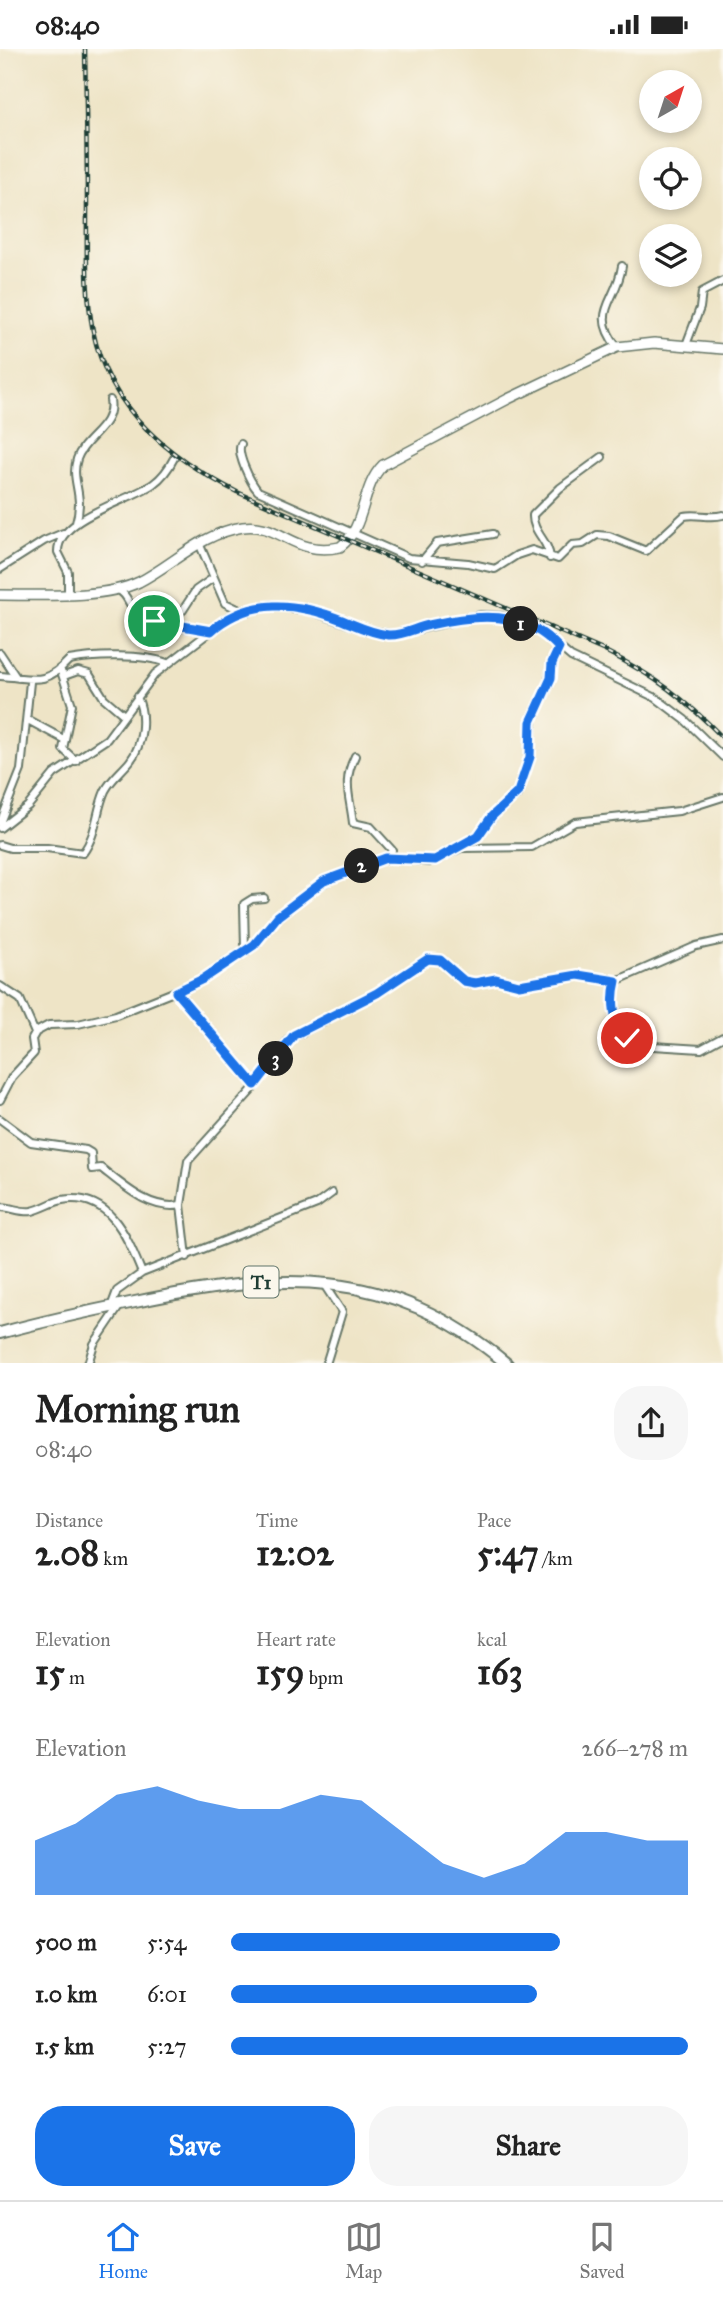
<!DOCTYPE html>
<html lang="en">
<head>
<meta charset="utf-8">
<style>
  :root { --surface:#fff; --page:#f6f6f6; --text:#222; --muted:#767676; --line:#e0e0e0; --accent:#1a73e8 }
  body { margin:0; font-family:"IM FELL Great Primer",serif; background:var(--page); color:var(--text); height:100vh; display:flex; flex-direction:column; font-size:26px; white-space:nowrap }
  * { box-sizing:border-box; margin:0 }
  p { font-size:23px; color:var(--muted) }
  .icon { flex:none; width:38px; height:38px; fill:none; stroke:currentColor; stroke-width:2; stroke-linecap:round; stroke-linejoin:round }
  .map { position:relative; height:1314px; overflow:hidden }
  .side { display:flex; flex-direction:column; background:var(--surface); flex:1 }
  .side>* { flex:none }
  .needle { width:46px; rotate:39deg }
  .controls { position:absolute; left:639px; top:21px; display:grid; gap:14px }
  .controls a { display:grid; place-items:center; width:63px; height:63px; border-radius:50%; background:var(--surface); box-shadow:0 4px 10px #0003; font-size:35px }
  .pin { position:absolute; display:grid; place-items:center; width:60px; height:60px; color:#fff; margin:-30px; border:4px solid #fff; border-radius:50%; box-shadow:0 2px 7px #0007 }
  .km { position:absolute; width:35px; height:35px; margin:-18px; border-radius:50%; background:#222; color:#fff; font-size:19px; line-height:35px; text-align:center }
  .round { display:grid; place-items:center; flex:none; width:74px; height:74px; border-radius:28px; background:var(--page) }
  .head { display:flex; align-items:center; justify-content:space-between; height:119px; padding:0 35px }
  h1 { font-size:38px; font-weight:800; line-height:52px }
  .metrics { display:grid; grid-template-columns:repeat(3,1fr); gap:10px; height:119px; padding:7px 35px }
  .metrics div { display:grid; align-content:center }
  .metrics b { font-size:35px; font-weight:800 }
  .metrics small { font-size:19px; font-weight:400 }
  .metrics p { font-size:19px }
  .chart { height:196px; padding:14px 35px }
  .chart p { display:flex; justify-content:space-between }
  .chart svg { width:100%; height:126px; margin-top:7px; fill:var(--accent); opacity:.7 }
  .action { display:flex; gap:14px; margin-top:auto; padding:14px 35px }
  .action a { flex:1; height:80px; border-radius:28px; background:var(--accent); color:#fff; font-size:28px; font-weight:800; line-height:80px; text-align:center }
  .action a+a { background:var(--page); color:var(--text) }
  ul { padding:0 35px; list-style:none; font-size:23px }
  li { display:grid; grid-template-columns:112px 84px 1fr; align-items:center; height:52px }
  li i { height:18px; border-radius:9px; background:var(--accent) }
  .status { display:flex; justify-content:space-between; align-items:center; height:49px; padding:0 35px; background:var(--surface); direction:ltr }
  .status svg { height:19px; fill:currentColor }
  .tabs { display:flex; justify-content:space-around; align-items:center; height:98px; border-top:2px solid var(--line); background:var(--surface); font-size:19px; color:var(--muted) }
  .tabs a { display:grid; justify-items:center; gap:4px }
  .tabs .on { color:var(--accent) }
  .map>svg:first-child { display:block }
</style>
</head>
<body>
<div class="status"><b>08:40</b><svg viewBox="0 0 49 12"><path d="M0 12V9h3v3zM5 12V6h3v6zM10 12V3h3v9zM15 12V0h3v12zM26 1h20v11H26zM47 4h2v5h-2z"/></svg></div>
<div class="map">
<svg width="723" height="1315" viewBox="0 0 723 1315">
  <rect width="100%" height="100%" fill="#fbf7ec"/>
  <filter id="ink" filterUnits="userSpaceOnUse"><feTurbulence type="fractalNoise" baseFrequency=".0143" numOctaves="2"/><feDisplacementMap in="SourceGraphic" scale="14" xChannelSelector="R" yChannelSelector="G"/><feConvolveMatrix kernelMatrix="1 2 1 2 8 2 1 2 1" color-interpolation-filters="sRGB"/></filter>
  <filter id="wash" filterUnits="userSpaceOnUse"><feTurbulence type="fractalNoise" baseFrequency=".00686" numOctaves="4" result="noise"/><feDisplacementMap in="SourceGraphic" scale="28" xChannelSelector="R" yChannelSelector="G"/><feGaussianBlur stdDeviation="1.57" result="paint"/><feColorMatrix in="noise" values="0 0 0 0 0 0 0 0 0 0 0 0 0 0 0 0 0 1.4 0 .05"/><feComposite in="paint" operator="in"/></filter>
  <g filter="url(#wash)">
    <rect width="100%" height="100%" fill="#eee4c6"/>
  </g>
  <g filter="url(#ink)">
    <g fill="none" stroke-linecap="round" stroke-linejoin="round">
      <!-- street casing -->
      <g stroke="#677767" stroke-width="10">
        <path id="street" d="M686,296l14,-37 2,-16 21,-11
          M617,298c-28,-36 0,-45 5,-81
          M241,395c-5,9 9,38 17,47l151,67 59,5 27,6 22,-14 15,-5 26,9 14,-14 11,-1 14,-9 12,1 37,15 38,-35c14,-3 24,3 39,-1
          M76,474c9,-29 -6,-42 1,-64 7,-22 38,-32 33,-59
          M199,494l26,60 17,8
          M550,509c-1,-17 -18,-26 -17,-43l27,-27 42,-31
          M422,512l15,-18 56,-9
          M0,520l44,-28 19,-8
          M116,540c13,5 12,17 22,26 12,10 56,14 73,16
          M68,544v-21l-10,-20c-1,-34 71,-51 95,-68 10,-7 16,-16 21,-26
          M166,574l17,-13 13,-20 17,-12
          M0,604l16,24
          M61,622l11,34 -9,44 13,12
          M0,627c33,2 44,11 69,-16 25,-5 75,-6 98,3
          M64,627l14,-5 11,3 15,24 20,17
          M28,671l37,20
          M355,707c-13,26 -5,40 -2,67l18,4 21,23 -3,8
          M0,774l21,-53 9,-88
          M0,779l28,-22 26,-32 53,-35 48,-65 77,-59 39,-10 37,5 55,19 30,6 88,-20 20,1 37,13 33,28 85,41 29,22 38,37
          M0,796l10,3h37l36,5c14,-19 13,-42 22,-62 6,-12 17,-20 25,-30 13,-16 16,-46 7,-64
          M462,798l16,-11 24,-30 15,-11 12,-34 4,-44 15,-30 4,-24 7,-15
          M245,901l-1,-46 8,-5 12,-1
          M616,932l80,-35 27,-6
          M0,937l20,13 15,34
          M176,943l79,93
          M0,1051l12,-23 22,-24 -2,-14 4,-7 13,-7 29,-1 38,-9 80,-32 59,-38 23,-29 39,-30 36,-17 39,-12 37,5 32,-14 71,-1 43,-25 104,-11 44,-14
          M0,1070l31,23 55,8 5,3 1,16 9,-1c23,18 49,43 80,37
          M0,1158c11,0 22,6 32,4 10,-2 20,-9 30,-11 48,-8 65,37 80,73
          M187,1208l-6,-52 7,-44 64,-71 37,-51 88,-46 51,-34 12,1 24,21 11,2 21,-4 23,6 59,-10 38,6c-8,24 -1,50 21,64l64,4 22,-12
          M323,1234l19,29 -16,52
          M111,1258l6,-16 25,-18 175,-69 15,-11
          M88,1315l6,-20 25,-37"/>
      </g>
      <!-- secondary casing -->
      <g stroke="#677767" stroke-width="12">
        <path id="secondary" d="M0,546c39,0 104,4 139,-13 35,-18 63,-49 104,-55 38,-5 50,30 97,20 27,-20 20,-59 43,-82l125,-66 109,-52 37,-4 69,6"/>
      </g>
      <!-- highway casing -->
      <g stroke="#677767" stroke-width="14">
        <path id="highway" d="M0,1284c44,-12 90,-22 135,-31 143,-30 252,-38 372,62"/>
      </g>
      <!-- street -->
      <use href="#street" stroke="#fff" stroke-width="6"/>
      <!-- secondary -->
      <use href="#secondary" stroke="#fff" stroke-width="9"/>
      <!-- highway -->
      <use href="#highway" stroke="#fff" stroke-width="10"/>
      <!-- rail casing -->
      <g stroke="#1f3d34" stroke-width="4.5">
        <path id="rail" d="M85,0c1,53 2,107 2,160 0,41 -2,82 6,122 16,79 77,127 144,161l368,159c50,25 79,47 118,87"/>
      </g>
      <!-- rail -->
      <use href="#rail" stroke="#fbf7ec" stroke-width="2" stroke-dasharray="5" stroke-linecap="butt"/>
    </g>
  </g>
  <g fill="none" stroke-linecap="round" stroke-linejoin="round" filter="url(#ink)">
    <!-- route casing -->
    <g stroke="#fff" stroke-width="14">
      <path id="route" d="M154,572l57,10c39,-34 85,-29 131,-11 15,6 29,13 46,15 15,1 27,-7 41,-10 47,-11 95,-16 130,23l-7,15 -1,15 -20,44 -1,35 -12,35 -26,24 -14,20 -43,24 -49,-2 -62,23 -46,35 -24,29 -51,34 -27,13 79,93 39,-50 83,-42 51,-34 12,1 24,21 11,2 21,-4 23,6 59,-10 38,6c-5,19 -3,43 11,57"/>
    </g>
    <!-- route -->
    <use href="#route" stroke="#1a73e8" stroke-width="9"/>
  </g>
  <g text-anchor="middle" dominant-baseline="central" stroke-width="5" stroke-linejoin="round" paint-order="stroke">
    <!-- shield labels -->
    <rect fill="#fbf7ec" stroke="#61756b" stroke-width="2" x="243.5" y="1217.5" width="35" height="31" rx="5"/>
    <g font-size="19" font-weight="bold" fill="#1f3d34">
      <text x="261" y="1233">T1</text>
    </g>
  </g>
</svg>
<div class="controls">
<a><svg class="needle" viewBox="-14 -14 28 28"><path d="M0-13l5 13h-10z" fill="#e53935"/><path d="M0 13l5-13h-10z" fill="#767676"/></svg></a>
<a><svg class="icon" aria-label="locate" viewBox="0 0 24 24"><circle cx="12" cy="12" r="6"/><path d="M12 2v4M12 18v4M2 12h4M18 12h4"/></svg></a>
<a><svg class="icon" aria-label="layers" viewBox="0 0 24 24"><path d="M12 4l9 5-9 5-9-5zM3 14l9 5 9-5"/></svg></a>
</div>
<div class="pin" style="left:154px;top:572px;background:#1e9e55"><svg class="icon" aria-label="arrive" viewBox="0 0 24 24"><path d="M6 21V4h12l-3 4 3 4H6"/></svg></div>
<div class="pin" style="left:627px;top:989px;background:#d93025"><svg class="icon" aria-label="check" viewBox="0 0 24 24"><path d="M5 12l5 5 9-10"/></svg></div>
<b class="km" style="left:521px;top:575px">1</b>
<b class="km" style="left:362px;top:817px">2</b>
<b class="km" style="left:276px;top:1010px">3</b>
</div>
<section class="side">
<div class="head"><div><h1>Morning run</h1><p>08:40</p></div><a class="round"><svg class="icon" aria-label="share" viewBox="0 0 24 24"><path d="M12 15V3M7 8l5-5 5 5M5 13v7h14v-7"/></svg></a></div>
<div class="metrics">
<div><p>Distance</p><b>2.08<small> km</small></b></div>
<div><p>Time</p><b>12:02</b></div>
<div><p>Pace</p><b>5:47<small> /km</small></b></div>
</div>
<div class="metrics">
<div><p>Elevation</p><b>15<small> m</small></b></div>
<div><p>Heart rate</p><b>159<small> bpm</small></b></div>
<div><p>kcal</p><b>163</b></div>
</div>
<div class="chart"><p><span>Elevation</span>266–278 m</p>
<svg viewBox="0 0 160 44" preserveAspectRatio="none"><path d="M0 44V25L10 19L20 9L30 6L40 11L50 14L60 14L70 9L80 11L90 22L100 33L110 38L120 33L130 22L140 22L150 25L160 25V44z"/></svg>
</div>
<ul>
<li><b>500 m</b>5:54<i style="width:72%"></i></li>
<li><b>1.0 km</b>6:01<i style="width:67%"></i></li>
<li><b>1.5 km</b>5:27<i style="width:100%"></i></li>
</ul>
<div class="action"><a>Save</a><a>Share</a></div>
</section>
<nav class="tabs">
<a class="on"><svg class="icon" aria-label="home" viewBox="0 0 24 24"><path d="M3 11l9-7 9 7M6 9v11h12V9"/></svg>Home</a>
<a><svg class="icon" aria-label="map" viewBox="0 0 24 24"><path d="M3 6l6-2 6 2 6-2v14l-6 2-6-2-6 2zM9 4v14M15 6v14"/></svg>Map</a>
<a><svg class="icon" aria-label="saved" viewBox="0 0 24 24"><path d="M7 4h10v16l-5-4-5 4z"/></svg>Saved</a>
</nav>
</body>
</html>
